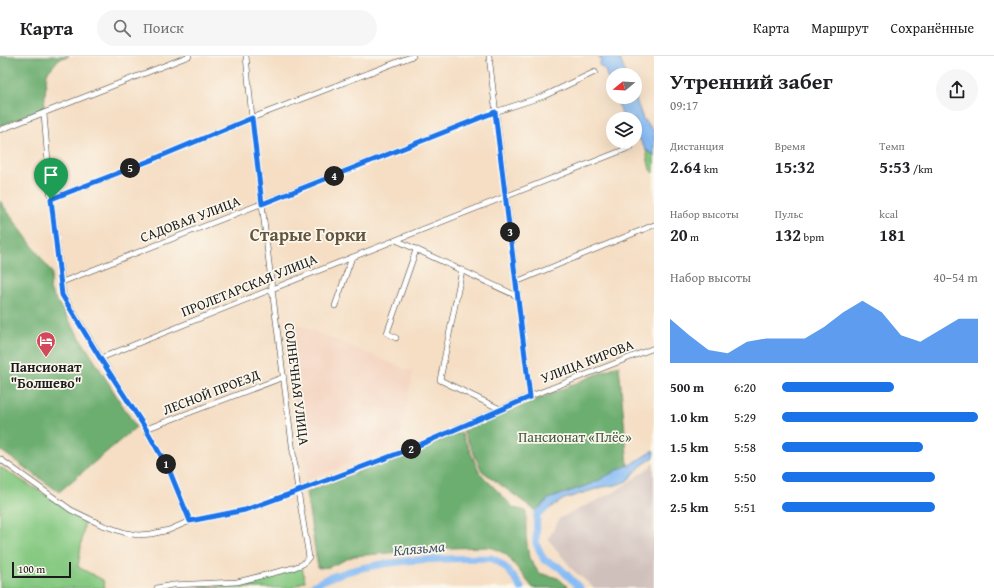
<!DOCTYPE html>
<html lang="ru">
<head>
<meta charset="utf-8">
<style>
  :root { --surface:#fff; --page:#f6f6f6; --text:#202124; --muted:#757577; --line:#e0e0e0; --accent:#1a73e8 }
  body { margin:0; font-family:"Gentium Book Plus",serif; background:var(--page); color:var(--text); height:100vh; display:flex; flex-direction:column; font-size:15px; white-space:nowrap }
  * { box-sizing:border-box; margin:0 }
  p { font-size:13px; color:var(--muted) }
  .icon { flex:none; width:22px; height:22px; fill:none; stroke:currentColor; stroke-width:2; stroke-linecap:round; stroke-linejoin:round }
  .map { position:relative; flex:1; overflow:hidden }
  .sheet { display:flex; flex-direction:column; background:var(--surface); width:340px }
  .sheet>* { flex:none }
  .needle { width:26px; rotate:252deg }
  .controls { position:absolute; left:606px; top:12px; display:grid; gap:8px }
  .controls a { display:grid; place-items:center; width:36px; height:36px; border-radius:50%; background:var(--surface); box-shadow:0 4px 16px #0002; font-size:20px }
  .scale { position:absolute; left:12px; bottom:10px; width:59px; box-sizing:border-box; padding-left:4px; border:2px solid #1c1c1c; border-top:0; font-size:11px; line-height:14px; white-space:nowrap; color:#1c1c1c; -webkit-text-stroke:3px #fbf7ec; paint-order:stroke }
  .pin { position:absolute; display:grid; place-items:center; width:34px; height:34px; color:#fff; margin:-41px -17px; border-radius:50% 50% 50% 0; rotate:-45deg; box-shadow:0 0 4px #0007 }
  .pin .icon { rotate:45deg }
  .km { position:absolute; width:20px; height:20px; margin:-10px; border-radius:50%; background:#222; color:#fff; font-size:11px; line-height:20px; text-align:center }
  .round { display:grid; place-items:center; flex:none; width:42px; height:42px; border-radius:21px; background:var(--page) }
  .summary { display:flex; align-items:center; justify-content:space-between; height:68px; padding:0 16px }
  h1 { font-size:22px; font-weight:800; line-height:30px }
  .metrics { display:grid; grid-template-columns:repeat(3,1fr); gap:6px; height:68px; padding:4px 16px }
  .metrics div { display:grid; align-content:center }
  .metrics b { font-size:17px; font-weight:800 }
  .metrics small { font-size:11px; font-weight:400 }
  .metrics p { font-size:11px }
  .chart { height:112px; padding:8px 16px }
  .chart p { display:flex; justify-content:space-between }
  .chart svg { width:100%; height:72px; margin-top:4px; fill:var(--accent); opacity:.7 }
  ul { padding:0 16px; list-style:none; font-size:13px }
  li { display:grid; grid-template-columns:64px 48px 1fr; align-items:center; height:30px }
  li i { height:10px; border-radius:5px; background:var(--accent) }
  header { display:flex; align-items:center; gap:24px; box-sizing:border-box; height:56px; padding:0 20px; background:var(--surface); border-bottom:1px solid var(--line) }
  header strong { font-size:19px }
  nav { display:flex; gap:22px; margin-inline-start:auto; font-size:14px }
  .search { width:280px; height:36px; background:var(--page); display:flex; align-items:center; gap:10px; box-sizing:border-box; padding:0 14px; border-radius:22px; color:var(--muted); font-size:15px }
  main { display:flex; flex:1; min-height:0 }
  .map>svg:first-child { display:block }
</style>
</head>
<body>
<header>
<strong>Карта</strong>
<div class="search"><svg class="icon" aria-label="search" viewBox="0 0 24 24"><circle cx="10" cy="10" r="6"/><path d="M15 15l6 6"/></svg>Поиск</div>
<nav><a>Карта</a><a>Маршрут</a><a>Сохранённые</a></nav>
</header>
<main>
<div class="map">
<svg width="654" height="532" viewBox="0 0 654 532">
  <rect width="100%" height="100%" fill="#fbf7ec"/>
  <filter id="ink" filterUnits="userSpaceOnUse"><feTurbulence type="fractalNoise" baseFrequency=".025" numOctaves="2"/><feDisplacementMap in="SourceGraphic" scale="8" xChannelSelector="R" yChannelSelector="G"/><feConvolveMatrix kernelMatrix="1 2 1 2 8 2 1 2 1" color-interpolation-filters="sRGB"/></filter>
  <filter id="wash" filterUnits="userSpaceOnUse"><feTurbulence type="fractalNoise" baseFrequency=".012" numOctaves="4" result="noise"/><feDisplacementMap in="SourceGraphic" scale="16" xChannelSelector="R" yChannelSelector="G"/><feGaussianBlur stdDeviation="0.9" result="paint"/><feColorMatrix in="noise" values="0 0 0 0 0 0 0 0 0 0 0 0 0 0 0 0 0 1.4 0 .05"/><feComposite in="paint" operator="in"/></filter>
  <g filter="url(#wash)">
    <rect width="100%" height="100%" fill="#f5dec4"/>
    <!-- built -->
    <path fill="#f4d3c0" d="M285,263l128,53 -14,73 -93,35z"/>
    <!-- industrial -->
    <path fill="#d0c0bc" d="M654,408v124h-60l-21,-18 -25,-31 12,-21 56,-27z"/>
    <!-- green -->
    <path fill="#86c982" stroke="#51724f" d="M646,94l8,5v18l-4,-3z
      M0,411l85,52 -7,48 25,13 2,8h-105z
      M302,511l3,14 -14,7h-103l50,-3z"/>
    <!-- forest -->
    <path fill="#6cad70" stroke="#446446" d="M0,0h69l-10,3 -12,14 -3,35 -44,18z
      M0,145l52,72 -2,17 86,137 -77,65 -59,-42z
      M619,309l9,101 -9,3 -23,13 -47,17 -13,12 -54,-40 -19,-40z
      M461,376l19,41 34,35 12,3v25l3,22 10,15 19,5 11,10h-36l-27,-34 -16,-7 -42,1 -94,8 -25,11 -11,1 -12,-76z"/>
    <!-- water -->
    <path fill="#86bcf5" stroke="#516c88" d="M599,0h20l7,19h-13v18l-1,-3v-9l-4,-2 -3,-9 -6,-5 2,-4z
      M615,41h20l8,22 11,12v24l-8,-5 -11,-18v-13h-11z
      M654,394v7l-13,9 -14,15 -11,4 -14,2 -38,12 -26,17 -2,-5 13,-12 47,-17 23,-13 13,-5z"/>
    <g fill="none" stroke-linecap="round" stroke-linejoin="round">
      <!-- river -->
      <path stroke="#86bcf5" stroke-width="7" d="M545,453l-8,5 -1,29 8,17 15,7 21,21
        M309,532c7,-4 15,-8 22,-11 51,-19 107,-18 160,-19 13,5 23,18 30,30"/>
    </g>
  </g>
  <g filter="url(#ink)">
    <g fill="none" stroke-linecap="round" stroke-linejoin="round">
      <!-- minor casing -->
      <g stroke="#3d3935" stroke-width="6">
        <path id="minor" d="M489,0l41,341
          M44,58l7,85 12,96 38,63 45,71 24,43 20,49
          M0,74l189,-74
          M51,143l98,-38 103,-43 161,-62
          M396,184l121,56
          M462,214l-22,110 60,29
          M62,226l433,-170 49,-16 51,-24
          M516,226l138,-57
          M335,250l17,-49
          M396,282l-9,-5 29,-83
          M101,302l171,-69 359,-142
          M146,373l138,-52
          M0,403l71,51 31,15 24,8 12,2 13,-1 18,-4 21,-9 55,-11 53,-19 112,-42 116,-51 128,-50
          M157,532l15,-3 65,-3 56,-14 10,-4 6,-7 -11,-66 -26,-202 -20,-171 -6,-62"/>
      </g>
      <!-- minor -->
      <use href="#minor" stroke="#fff" stroke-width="5"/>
    </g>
  </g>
  <g fill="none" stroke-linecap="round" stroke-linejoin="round" filter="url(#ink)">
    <!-- route casing -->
    <g stroke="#fff" stroke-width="8">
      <path id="route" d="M495,56l35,285 -120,52 -112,42 -53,19 -55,11 -20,-49 -24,-43 -46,-71 -38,-63 -11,-96 98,-38 103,-43 10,86z"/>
    </g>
    <!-- route -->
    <use href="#route" stroke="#1a73e8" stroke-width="5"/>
  </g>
  <!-- icons -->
  <defs>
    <g id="hotel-pin" transform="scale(1)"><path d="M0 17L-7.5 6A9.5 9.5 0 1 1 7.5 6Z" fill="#d1495b" stroke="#fbf7ec"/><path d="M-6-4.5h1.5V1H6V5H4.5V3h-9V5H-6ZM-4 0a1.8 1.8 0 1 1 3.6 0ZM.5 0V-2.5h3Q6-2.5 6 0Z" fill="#fff"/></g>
  </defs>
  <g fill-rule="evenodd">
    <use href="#hotel-pin" x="46" y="285"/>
  </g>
  <g text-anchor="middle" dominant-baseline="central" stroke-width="3.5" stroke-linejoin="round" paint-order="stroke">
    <!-- street labels -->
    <g font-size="14" fill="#1c1c1c" stroke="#fbf7ec">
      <text transform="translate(190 163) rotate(-21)">САДОВАЯ УЛИЦА</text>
      <text transform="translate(249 229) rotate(-22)">ПРОЛЕТАРСКАЯ УЛИЦА</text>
      <text transform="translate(587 305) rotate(-21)">УЛИЦА КИРОВА</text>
      <text transform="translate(297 328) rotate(83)">СОЛНЕЧНАЯ УЛИЦА</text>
      <text transform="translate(211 336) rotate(-21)">ЛЕСНОЙ ПРОЕЗД</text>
    </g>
    <!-- poi labels -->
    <g font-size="14" font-weight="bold" fill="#1c1c1c" stroke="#fbf7ec">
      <text x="46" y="311">Пансионат<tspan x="46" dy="16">"Болшево"</tspan></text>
    </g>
    <!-- park labels -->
    <g font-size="14" fill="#415940" stroke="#fbf7ec">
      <text x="575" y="381">Пансионат «Плёс»</text>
    </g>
    <!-- water labels -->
    <g font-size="15" font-style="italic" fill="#415468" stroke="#fbf7ec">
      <text transform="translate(419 492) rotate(-5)">Клязьма</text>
    </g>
    <!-- district labels -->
    <g font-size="18" font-weight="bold" fill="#63533d" stroke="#fbf7ec">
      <text x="308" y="178">Старые Горки</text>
    </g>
  </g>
</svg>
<div class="controls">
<a><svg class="needle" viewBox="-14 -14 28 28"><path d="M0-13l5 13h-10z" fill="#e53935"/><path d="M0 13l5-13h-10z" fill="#757577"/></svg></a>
<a><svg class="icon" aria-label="layers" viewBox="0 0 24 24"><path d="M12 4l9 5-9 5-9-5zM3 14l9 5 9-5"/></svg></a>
</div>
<div class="scale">100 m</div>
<div class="pin" style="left:51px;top:143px;background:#1e9e55"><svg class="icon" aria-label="arrive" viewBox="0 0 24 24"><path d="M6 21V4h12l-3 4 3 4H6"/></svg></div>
<b class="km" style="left:166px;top:408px">1</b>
<b class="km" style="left:411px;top:393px">2</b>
<b class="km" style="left:510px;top:176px">3</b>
<b class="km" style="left:334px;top:120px">4</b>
<b class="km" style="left:130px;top:112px">5</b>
</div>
<section class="sheet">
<div class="summary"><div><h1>Утренний забег</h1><p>09:17</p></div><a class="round"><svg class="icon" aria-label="share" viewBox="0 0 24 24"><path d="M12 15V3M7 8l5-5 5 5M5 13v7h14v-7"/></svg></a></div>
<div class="metrics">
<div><p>Дистанция</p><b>2.64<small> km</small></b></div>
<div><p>Время</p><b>15:32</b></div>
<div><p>Темп</p><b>5:53<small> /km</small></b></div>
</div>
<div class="metrics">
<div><p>Набор высоты</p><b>20<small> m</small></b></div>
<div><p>Пульс</p><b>132<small> bpm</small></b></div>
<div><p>kcal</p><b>181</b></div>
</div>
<div class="chart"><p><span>Набор высоты</span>40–54 m</p>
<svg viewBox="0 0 160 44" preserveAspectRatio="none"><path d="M0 44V17L10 27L20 36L30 38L40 31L50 29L60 29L70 29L80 22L90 13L100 6L110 13L120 27L130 31L140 24L150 17L160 17V44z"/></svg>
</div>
<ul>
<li><b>500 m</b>6:20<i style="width:57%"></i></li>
<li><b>1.0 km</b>5:29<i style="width:100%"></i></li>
<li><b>1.5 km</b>5:58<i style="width:72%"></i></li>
<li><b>2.0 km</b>5:50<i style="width:78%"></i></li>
<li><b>2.5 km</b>5:51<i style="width:78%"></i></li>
</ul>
</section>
</main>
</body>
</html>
